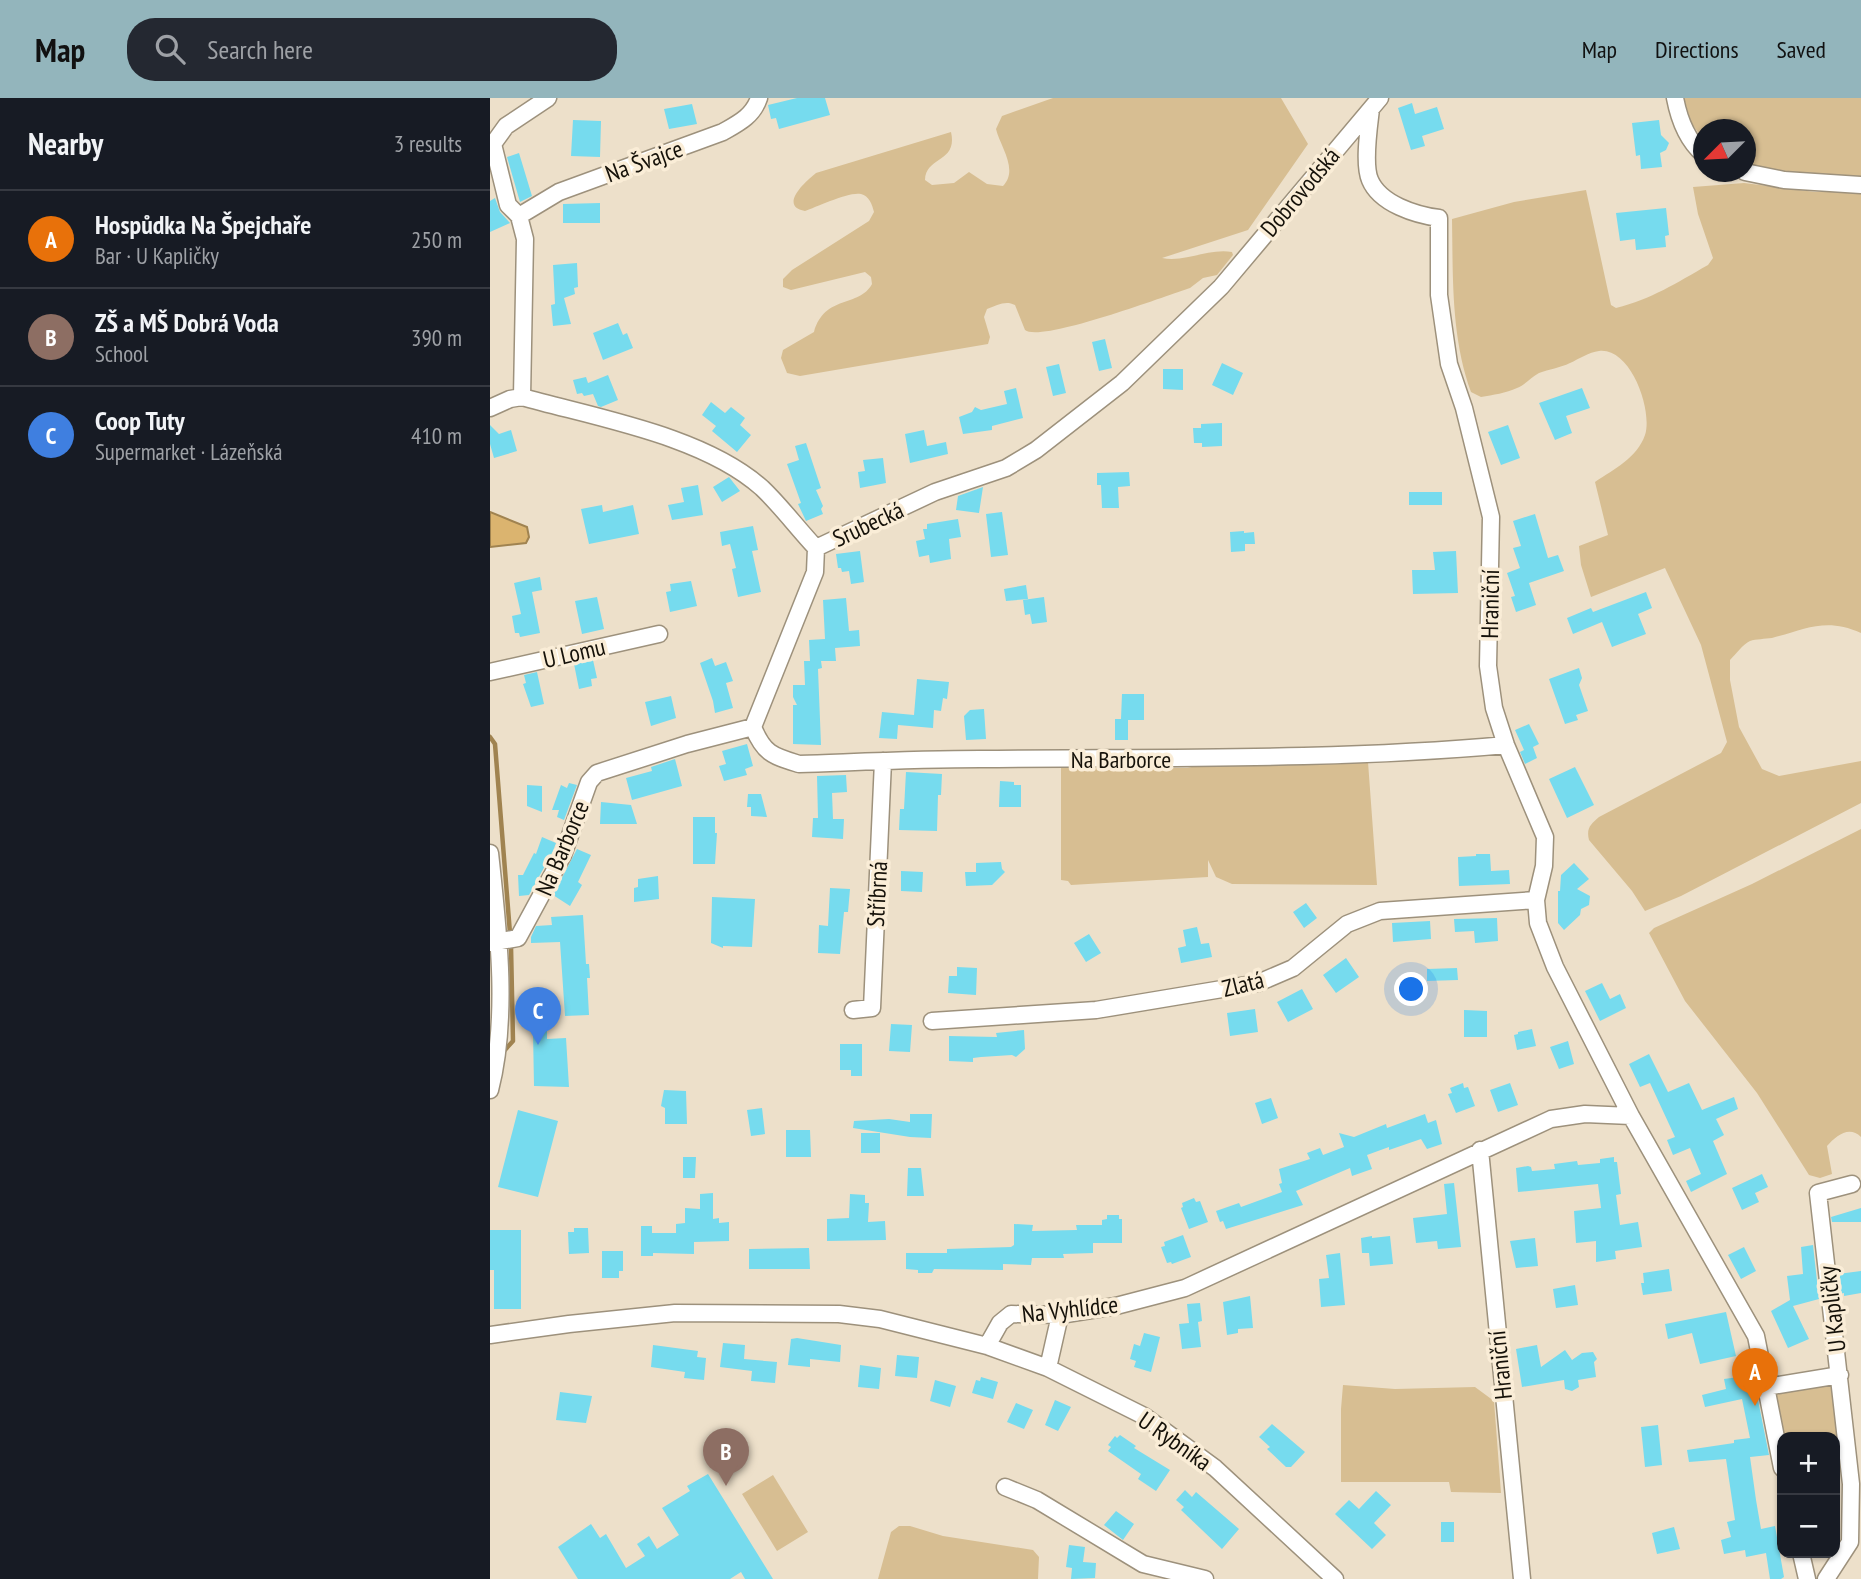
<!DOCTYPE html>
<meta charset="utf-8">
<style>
:root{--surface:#171b24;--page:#242831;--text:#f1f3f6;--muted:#9ea1a6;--line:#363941;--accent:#93b5bc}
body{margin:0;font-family:"PT Sans Narrow",sans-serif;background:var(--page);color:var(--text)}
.controls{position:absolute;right:21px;bottom:21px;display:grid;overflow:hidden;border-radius:14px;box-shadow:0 2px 5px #0004}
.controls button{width:63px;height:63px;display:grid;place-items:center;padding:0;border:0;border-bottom:2px solid var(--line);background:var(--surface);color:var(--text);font:35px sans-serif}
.compass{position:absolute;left:1203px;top:21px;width:63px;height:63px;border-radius:50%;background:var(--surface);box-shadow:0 2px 5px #0004;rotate:246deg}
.you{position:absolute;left:922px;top:892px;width:24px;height:24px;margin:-18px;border:5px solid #fff;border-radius:50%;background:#1a73e8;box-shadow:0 0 0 10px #1a73e833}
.badge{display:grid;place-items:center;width:46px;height:46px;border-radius:50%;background:var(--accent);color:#fff;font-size:23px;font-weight:700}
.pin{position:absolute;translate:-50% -58px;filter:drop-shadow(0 2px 4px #0008)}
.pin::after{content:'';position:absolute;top:37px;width:24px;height:21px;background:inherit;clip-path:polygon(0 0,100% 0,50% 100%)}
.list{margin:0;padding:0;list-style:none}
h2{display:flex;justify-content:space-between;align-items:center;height:91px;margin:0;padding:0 28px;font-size:30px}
h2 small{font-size:23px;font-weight:400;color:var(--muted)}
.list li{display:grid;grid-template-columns:46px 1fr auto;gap:21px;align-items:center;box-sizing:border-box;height:98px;padding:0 28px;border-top:2px solid var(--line)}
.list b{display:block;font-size:26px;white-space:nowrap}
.list p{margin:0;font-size:23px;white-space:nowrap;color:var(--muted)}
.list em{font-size:23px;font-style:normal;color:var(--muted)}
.icon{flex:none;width:38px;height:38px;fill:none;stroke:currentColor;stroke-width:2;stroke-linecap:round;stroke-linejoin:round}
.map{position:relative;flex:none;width:1371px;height:1481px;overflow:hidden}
header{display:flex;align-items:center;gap:42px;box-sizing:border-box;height:98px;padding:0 35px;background:var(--accent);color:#111}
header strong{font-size:33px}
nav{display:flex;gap:38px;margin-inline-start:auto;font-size:24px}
.search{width:490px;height:63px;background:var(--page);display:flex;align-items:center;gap:18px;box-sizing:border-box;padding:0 24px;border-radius:28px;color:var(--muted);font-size:26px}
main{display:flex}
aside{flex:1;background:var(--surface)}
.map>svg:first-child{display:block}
.green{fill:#d7be92}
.water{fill:#dbb46f;stroke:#a08350;stroke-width:2}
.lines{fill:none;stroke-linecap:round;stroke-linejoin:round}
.stream{stroke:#a08350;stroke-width:4.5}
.building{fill:#76dbee}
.minor-casing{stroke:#9d917c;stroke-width:19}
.minor{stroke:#fff;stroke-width:16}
.labels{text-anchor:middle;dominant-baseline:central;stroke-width:7;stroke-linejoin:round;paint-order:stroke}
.street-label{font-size:24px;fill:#151109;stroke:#faedd7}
</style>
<header>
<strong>Map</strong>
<div class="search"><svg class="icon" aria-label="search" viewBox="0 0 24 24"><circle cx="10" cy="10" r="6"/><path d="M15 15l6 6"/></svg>Search here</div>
<nav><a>Map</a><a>Directions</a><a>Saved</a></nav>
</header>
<main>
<aside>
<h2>Nearby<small>3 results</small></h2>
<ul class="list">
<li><span class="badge" style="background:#e8710a">A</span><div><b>Hospůdka Na Špejchaře</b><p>Bar · U Kapličky</p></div><em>250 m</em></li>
<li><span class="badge" style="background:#8d6e63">B</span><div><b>ZŠ a MŠ Dobrá Voda</b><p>School</p></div><em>390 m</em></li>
<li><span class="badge" style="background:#3f7fe0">C</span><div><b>Coop Tuty</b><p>Supermarket · Lázeňská</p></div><em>410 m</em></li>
</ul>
</aside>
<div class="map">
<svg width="1371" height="1481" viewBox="0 0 1371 1481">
<rect width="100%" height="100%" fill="#ede0ca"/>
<path class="green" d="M563 0H791L818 46 758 132 672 160C694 165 718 150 742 154L743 157 727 177 713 180 700 190C675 198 551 245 535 232L525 207C516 202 507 207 497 211L494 219 500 239 498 246 310 278 297 275 291 260 293 252 324 234C335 196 369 210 382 186L381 179 375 174 301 192 293 189V181L302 172 379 123 384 114C382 106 379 98 371 96 360 93 326 109 315 113 288 108 316 83 326 75L461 34C468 65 436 58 435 82L442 87 464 85 479 74 497 86 513 88C529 72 510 48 506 31L512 18Z
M1194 0H1371V81L1327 80 1256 68 1255 32H1213V41L1201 25Z
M1254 85 1325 94H1371V535C1336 519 1316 531 1282 540 1275 541 1266 541 1260 543 1253 546 1246 556 1240 562V582L1249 629 1272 671 1289 678 1371 663V705L1191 798 1155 813 1142 793 1099 742C1096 730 1101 726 1109 719L1231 655 1237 644 1211 547 1175 470 1101 499 1091 467 1089 448 1118 437 1105 384C1124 371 1147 360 1155 337 1163 313 1141 249 1109 253 1099 254 1089 261 1080 265 1070 270 1059 271 1049 275 1041 279 1035 287 1027 290 1016 295 1003 297 991 299L981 294C961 239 963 179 962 121L1024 104 1096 92 1121 207 1126 210C1162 201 1186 185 1218 167L1223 160 1208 116 1203 89Z
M878 664 887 787 742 786 726 779 718 762V779L581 787 578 783 571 782V670H697L716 666Z
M1371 731V1039C1359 1027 1346 1038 1337 1048L1342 1076 1330 1080 1319 1077 1267 995 1195 903 1159 835 1164 830 1262 786Z
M853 1287 905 1291 985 1289 1004 1303 1011 1395 961 1394 959 1384H851V1311Z
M1342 1287 1351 1372 1345 1376V1339H1294L1285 1296Z
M283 1377 318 1434 287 1453 252 1396Z
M409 1428H420L453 1438 543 1452 549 1459 548 1481H388L401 1434Z"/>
<path class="water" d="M0 414 37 429 39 439 36 445 0 449Z"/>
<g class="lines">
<path class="stream" d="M0 639 5 646 21 848 23 943 13 954"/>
</g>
<path class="building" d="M307 0H335L340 17 289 31 286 20 281 21 278 7Z
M922 5 925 16 947 9 954 31 932 38 935 48 921 52 908 10Z
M202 6 207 26 179 31 174 11Z
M83 22 111 23 110 59 81 58Z
M1169 22 1171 37 1179 45 1176 52 1170 55 1172 69 1151 71 1150 57 1146 58 1142 25Z
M29 55 42 98 30 104 17 59Z
M5 100 10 114 20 125 0 134V103Z
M110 105V125H73V106Z
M1176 110 1179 137 1175 138 1176 149 1146 152 1145 141 1130 143 1126 115Z
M87 165 88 189 84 190 85 196 74 200 81 226 63 228 61 207 65 206 63 167Z
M128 225 133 237 137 235 143 250 113 262 103 235Z
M615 241 622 270 609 273 602 244Z
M732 265 753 275 743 297 722 287Z
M569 266 576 295 563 298 556 269Z
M673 271H693V292L673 291Z
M118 277 128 302 111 309 108 308 103 296 94 298 92 295 87 296 83 282 96 279 98 285Z
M526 290 533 320 502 328V332L473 336 469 319 482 314 485 309 491 312 517 306 514 293Z
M1092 290 1100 310 1076 318 1082 335 1065 342 1049 305Z
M221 304 235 315 241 309 255 320 250 327 261 337 247 354 222 333 226 328 212 317Z
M732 325V348L712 349V345H704L703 330H711V326Z
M0 327 9 336 21 332 27 353 4 360 0 346Z
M1018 327 1030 360 1011 367 998 334Z
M434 332 437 348 456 344 458 356 420 365 415 336Z
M316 345 331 390 326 392 333 408 331 411 333 416 316 423 308 406 311 405 297 366 309 362 305 348Z
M393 360 396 385 370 390 368 374 375 373 373 362Z
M639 374 640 388 628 389 629 410H612L611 387H607V375Z
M239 379 250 393 232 404 223 389Z
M208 387 213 417 182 422 178 407 194 404 191 390Z
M493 389 489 415 466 412 468 398Z
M919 394H952V407H919Z
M112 407 113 414 143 407 149 436 99 446 91 411Z
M512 414 518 457 501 459 496 416Z
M1045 416 1058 460 1068 457 1074 473 1039 485 1046 507 1026 514 1021 499 1025 498 1017 475 1030 470 1023 450 1031 448 1023 423Z
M468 421 471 439 459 441 461 461 440 465 439 457 429 459 426 443 435 441 433 431H437V426Z
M263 428 268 452 262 453 271 494 248 499 242 471 246 470 240 446 232 448 230 434Z
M754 433V435L764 434 765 446H755V453L741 454 740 434Z
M370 453 374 484 361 486 359 473 352 474 351 470H348L346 456Z
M966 453 968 495 923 496 922 472H945L943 454Z
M50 479 52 492 42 494 50 535 30 539 29 535H25L22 518 31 516 24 485Z
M201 483 207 508 180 514 176 494 181 493 180 486Z
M536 487 538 501 516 503 514 491Z
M1156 494 1162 510 1148 516 1156 536 1122 549 1112 524 1083 536 1077 520 1101 510 1103 514Z
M107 499 114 531 92 536 85 503Z
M554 499 557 524 542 526 540 516 535 517 533 502Z
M356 500 359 533 369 532 370 548 345 550 346 563H331L332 570 328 571 331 647 303 646V607H307L303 599V587H315L314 563H320L319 542 335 541 333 502Z
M222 560 225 568 236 564 243 583 236 585 243 610 225 615 223 603 210 565Z
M103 562 107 580 101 581 102 588 89 591 84 566Z
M1089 570 1092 580 1089 587 1098 613 1086 617 1088 622 1075 626 1059 581Z
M47 574 54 606 41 609 33 586 36 585 34 577Z
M427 581 459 584 457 601 453 600 451 613 444 612 443 630 408 627 407 641 389 640 392 614 424 617Z
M632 596H654V622H638V642H625V621H631Z
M181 598 186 620 161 628 155 604Z
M494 611 496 641 476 642 474 618 480 612Z
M1039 626 1049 646 1043 649 1047 660 1035 666 1030 654 1034 652 1025 632Z
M257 646 263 668 255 671 257 677 234 683 229 668 236 666 232 653Z
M185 661 192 688 142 702 136 680 162 673 161 669Z
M1085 669 1104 707 1077 720 1059 681Z
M416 674 452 676 451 697H448L447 733 409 732 410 711H414Z
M356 677 357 694 342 695 343 721H354L353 741 322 739 323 720H328L327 678Z
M510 683 524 684V687H531V709H509Z
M79 685 87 687 74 722 67 719 69 712H62L71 687 77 690Z
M37 687 52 688V714L37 708Z
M258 696H271L277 719 261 718V709H257Z
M111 704 141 707 147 726H110Z
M203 719H225V735H227L225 766H203Z
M52 739 66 745 63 753 39 797 29 798 28 777H33L44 755 46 756Z
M87 751 101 757 88 784 92 787 80 808 63 797Z
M986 756H1000L1001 773 1019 772 1020 786 969 788 968 759 986 758Z
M511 764 512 771 515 774 502 787 476 788 475 774H486V765Z
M1084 765 1099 781 1087 791 1100 798 1099 807 1091 811 1090 817 1074 832 1068 825V793H1070L1071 777Z
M411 773 433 774 432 794 411 793Z
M168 778 169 801 144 804V790L148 789V781Z
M340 790 360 791 358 814H354L350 856 328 855 329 827 338 828Z
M222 799 265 801 262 849 233 848V850L221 845Z
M816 805 827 820 814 830 803 814Z
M93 817 96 866H99L100 880H97L99 917 75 918 70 844 41 845V839L46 828 62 827 61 819Z
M1007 820 1008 843 985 845 984 833 965 834 964 821Z
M940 823 941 841 903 844 902 825Z
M707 829 711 846 719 845 722 859 691 865 688 850 696 848 693 832Z
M599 836 611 855 596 864 584 845Z
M856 860 869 879 846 895 833 877Z
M467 869 487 870 486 897 458 895 459 878H467Z
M967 870 968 882 937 883V871Z
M1112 885 1120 901 1130 896 1136 910 1110 923 1095 893Z
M812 891 823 911 798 924 787 904Z
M765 911 768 934 740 938 737 915Z
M974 912 997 913V939H974Z
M401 926 422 927 420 954 399 953Z
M1042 931 1046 948 1027 952 1024 937 1028 936V934Z
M534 932 535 951 526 959 522 957 491 959 483 960V964L459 963V938L507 939 506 935Z
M57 933V941L76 940 79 989 44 988 43 934Z
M1078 943 1084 966 1069 971 1060 949Z
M350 946H372V978H361V972H350Z
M1159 956 1178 994 1199 985 1212 1012 1244 999 1248 1011 1226 1021 1234 1037 1223 1043 1237 1076 1201 1094 1196 1083 1211 1076 1200 1050 1183 1057 1177 1042 1185 1039 1160 985 1150 989 1139 966Z
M973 985 974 990 978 989 985 1008 966 1015 958 996 962 995 960 990Z
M1020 985 1028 1007 1008 1014 1000 992Z
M174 992 196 993 197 1026H175V1010L171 1008Z
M781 1000 788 1020 772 1026 765 1005Z
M272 1010 275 1036 261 1038 257 1012Z
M28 1012 68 1023 48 1099 8 1089Z
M420 1016H442L441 1040 420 1039 363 1030 364 1023 399 1021 420 1024Z
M935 1016 938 1025 946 1022 952 1046 937 1051 931 1041 899 1052V1049L877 1057 882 1071 862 1078 860 1070 806 1093 813 1107 736 1131 733 1123 730 1124 726 1113 749 1105 751 1109 792 1094 789 1086 792 1085 789 1071 820 1061 817 1055 830 1050 833 1057 854 1049 849 1035 864 1039 896 1026 897 1030Z
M296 1032H320L321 1059H296Z
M371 1035H390V1055H371Z
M193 1059H206L205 1080H193Z
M1124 1059V1064H1127L1131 1096 1126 1097 1130 1127 1148 1124 1152 1149 1125 1153 1126 1161 1106 1164V1143L1086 1145 1084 1113 1111 1110 1108 1086 1028 1094 1026 1070 1038 1068 1041 1069 1042 1073 1065 1071 1064 1066 1087 1063 1088 1067 1110 1065V1061Z
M418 1070H431L434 1098H417Z
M1272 1076 1278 1089 1265 1095 1269 1104 1252 1112 1242 1090Z
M964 1085 971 1149 948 1151 947 1143 926 1145 923 1120 957 1116 954 1086Z
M223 1095V1121L229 1120V1125L239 1124V1143L204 1144V1156L163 1155V1158H151V1128H162V1135H186V1126L195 1125V1110L210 1111V1096Z
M360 1096 375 1097V1105H379L378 1124 395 1123 396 1142 337 1143V1121L359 1120Z
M704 1100 706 1104 710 1103 718 1124 699 1131 691 1110 693 1109 692 1105Z
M1371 1110V1124H1342L1341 1119Z
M617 1117H629V1121H632V1145H603V1155L573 1156 574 1160H542L541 1167 513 1166V1172L444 1171 442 1175H428V1172L416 1171V1155H457V1151L521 1149 524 1147V1126L543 1127 542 1133 587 1132 586 1127H612V1122L617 1121Z
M84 1130H98L99 1155 79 1156 78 1134H84Z
M0 1132H31V1211H4V1172H0Z
M693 1137 701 1159 682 1166 681 1164 677 1165 671 1149 675 1148 674 1144Z
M882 1138V1140L900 1138 903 1166 880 1168 879 1155H872L871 1140Z
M1045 1140 1048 1168 1026 1170 1020 1143Z
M1323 1147 1329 1201 1303 1208 1319 1241 1298 1250 1281 1213 1300 1202 1297 1178 1313 1176 1311 1149Z
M1254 1149 1266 1173 1251 1181 1238 1157Z
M319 1150 320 1171H259V1151Z
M112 1153H133V1173H129V1180H112Z
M850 1155 855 1207 831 1209 829 1181 839 1180 836 1157Z
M1179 1171 1182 1193 1153 1197 1151 1185H1154L1153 1175Z
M1371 1173V1195L1354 1198V1195L1350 1196 1348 1176Z
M1085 1187 1088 1207 1066 1210 1063 1191Z
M760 1198 763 1230 748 1231V1235L737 1237 733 1204Z
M710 1205 712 1223 708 1224 711 1249 692 1251 689 1226 699 1225 697 1206Z
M1236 1214 1246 1258 1210 1266 1202 1235 1178 1241 1175 1226Z
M654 1235 670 1239 661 1274 644 1269 646 1263 640 1261 644 1246 650 1248Z
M307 1240 351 1247 350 1264 320 1261V1269L298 1267 301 1241Z
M233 1245 255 1247 254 1261 287 1264 285 1285 261 1283 262 1273 230 1269Z
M163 1247 208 1253 207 1259 216 1260 214 1282 194 1280 195 1274 161 1269Z
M1047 1247 1051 1269 1075 1252 1082 1262 1092 1255 1103 1254 1107 1261 1104 1264 1106 1279 1088 1282 1089 1289 1082 1293 1075 1291 1074 1282 1032 1289 1026 1251Z
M407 1257 429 1259 427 1280 405 1278Z
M370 1267 391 1270 389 1291 368 1289Z
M1263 1277 1279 1357 1260 1359 1266 1402 1271 1431 1285 1428 1294 1479 1291 1481H1280L1276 1455 1256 1459 1255 1452 1234 1456 1231 1442 1241 1439 1237 1424 1245 1422 1236 1361 1199 1364 1197 1352 1244 1345V1342L1260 1340 1252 1301 1215 1309 1212 1297 1236 1291 1234 1281Z
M491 1279 508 1284 503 1301 482 1295 486 1282 490 1283Z
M445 1282 466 1288 460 1309 440 1303Z
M70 1294 102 1298 96 1325 66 1322Z
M565 1302 581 1309 568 1333 555 1327Z
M526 1305 543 1312 534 1331 517 1324Z
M782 1326 815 1354 801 1369H796L777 1351 780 1349 769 1339Z
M1168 1327 1172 1367 1155 1369 1151 1329Z
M630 1337 646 1348 644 1350 680 1372 666 1393 648 1381 651 1376 618 1353 621 1349 618 1347 625 1338 627 1340Z
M218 1376 283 1481H255L251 1474 240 1481H88L68 1449 101 1426 110 1440 116 1436 136 1470 155 1458 147 1446 159 1438 167 1451 189 1437 172 1410 200 1393 197 1388Z
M695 1392 702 1399 706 1394 749 1431 732 1451 691 1412 694 1409 686 1402Z
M886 1393 901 1407 884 1425 896 1437 882 1451 845 1416 859 1402 869 1411Z
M626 1413 644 1426 633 1442 614 1427Z
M951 1424H964V1444H951Z
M1184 1429 1190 1451 1167 1456 1162 1435Z
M579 1447 595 1449 593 1464 606 1465 605 1480 581 1481 582 1470 576 1469Z"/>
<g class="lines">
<defs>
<path id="minor" d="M1185 0C1189 21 1197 42 1213 56
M881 11C879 28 873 66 880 82 890 106 926 117 949 120V197L959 266 974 310 1001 419 998 568 1004 610 1016 647 1055 739 1054 768 1046 802 1048 825 1065 869 1141 1018 1266 1238 1292 1370
M1255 74 1294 82 1371 87
M29 118 69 94 233 34C249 25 263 18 269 0
M32 299 35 141 29 118 18 107 3 46 16 28 58 0
M0 310 20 301 32 299C107 320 214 338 272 390 291 408 308 431 326 450
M326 450 325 474 263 629C274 656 283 658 309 666 369 664 429 661 490 661 665 659 841 663 1016 647
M326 450 445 394 516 370 546 352 632 285 731 189 890 0
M0 574 169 536
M0 755C8 829 19 919 0 992
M0 845 28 840 73 757 99 684 107 675 197 646 263 629
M363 912 382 910 393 663
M442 923 606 912 768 885 803 870 857 826 890 813 1046 802
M990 1052 1032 1481
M0 1237 79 1226 185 1215 349 1216 390 1221 497 1248 558 1270 654 1318 725 1370 845 1481
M497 1248 510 1225 521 1216 570 1217 626 1208 695 1190 1061 1021 1095 1016 1141 1018
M558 1270 570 1217
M1276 1289 1350 1277
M515 1389 547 1402 653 1466 715 1481
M1311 1455 1317 1481
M1336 1481 1360 1444 1361 1386 1328 1095 1362 1086"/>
</defs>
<use href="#minor" class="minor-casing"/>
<use href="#minor" class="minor"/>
</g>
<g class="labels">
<g class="street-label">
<text transform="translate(154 63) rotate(-20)">Na Švajce</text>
<text transform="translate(810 94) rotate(-50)">Dobrovodská</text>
<text transform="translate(378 426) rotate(-25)">Srubecká</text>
<text transform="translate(1000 506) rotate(-89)">Hraniční</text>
<text transform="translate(84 555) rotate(-13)">U Lomu</text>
<text x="631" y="661">Na Barborce</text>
<text transform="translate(72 750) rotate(-67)">Na Barborce</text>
<text transform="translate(387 796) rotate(-87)">Stříbrná</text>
<text transform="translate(753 886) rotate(-14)">Zlatá</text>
<text transform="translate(580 1211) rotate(-6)">Na Vyhlídce</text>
<text transform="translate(1342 1211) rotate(-97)">U Kapličky</text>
<text transform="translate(1010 1267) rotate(-96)">Hraniční</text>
<text transform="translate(685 1343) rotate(35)">U Rybníka</text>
</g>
</g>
</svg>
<div class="controls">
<button>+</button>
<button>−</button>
</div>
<svg class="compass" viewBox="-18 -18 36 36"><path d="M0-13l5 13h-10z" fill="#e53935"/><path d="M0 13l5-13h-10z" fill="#9ea1a6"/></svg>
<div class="you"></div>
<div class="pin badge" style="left:1265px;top:1308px;background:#e8710a">A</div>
<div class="pin badge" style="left:236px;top:1388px;background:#8d6e63">B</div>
<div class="pin badge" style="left:48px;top:947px;background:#3f7fe0">C</div>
</div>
</main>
